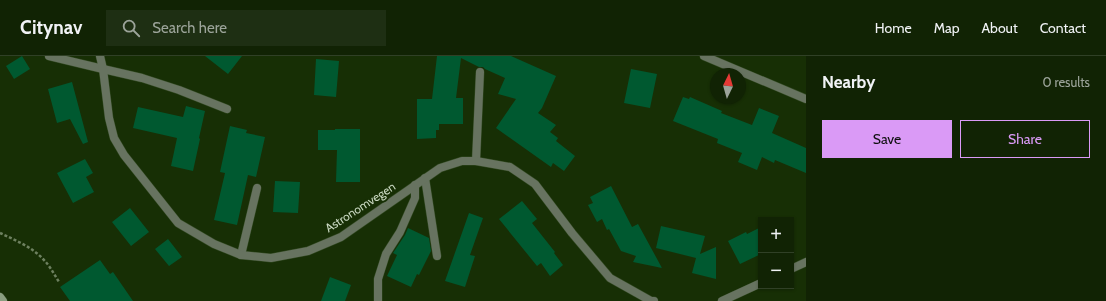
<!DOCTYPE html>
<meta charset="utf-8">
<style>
:root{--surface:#112304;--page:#1e2f13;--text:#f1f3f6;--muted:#9ca49a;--line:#304026;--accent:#da9af6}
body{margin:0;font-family:Cabin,sans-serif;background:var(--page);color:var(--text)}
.controls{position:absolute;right:12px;bottom:12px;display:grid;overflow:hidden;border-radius:0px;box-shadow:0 1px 3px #0004}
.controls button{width:36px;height:36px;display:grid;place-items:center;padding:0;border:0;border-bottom:1px solid var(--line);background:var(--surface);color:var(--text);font:20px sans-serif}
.compass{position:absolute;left:710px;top:12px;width:36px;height:36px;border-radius:50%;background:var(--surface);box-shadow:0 1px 3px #0004;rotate:5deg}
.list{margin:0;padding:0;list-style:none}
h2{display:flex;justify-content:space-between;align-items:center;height:52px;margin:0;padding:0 16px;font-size:17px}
h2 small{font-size:13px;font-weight:400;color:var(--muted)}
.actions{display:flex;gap:8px;padding:12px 16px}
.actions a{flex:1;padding:9px 0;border:1px solid var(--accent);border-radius:0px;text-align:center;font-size:14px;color:var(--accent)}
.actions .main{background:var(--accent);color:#111}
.icon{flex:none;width:22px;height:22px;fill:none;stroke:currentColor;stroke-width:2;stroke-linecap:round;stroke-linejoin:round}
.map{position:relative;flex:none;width:806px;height:245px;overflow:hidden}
header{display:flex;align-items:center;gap:24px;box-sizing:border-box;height:56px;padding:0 20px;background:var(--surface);border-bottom:1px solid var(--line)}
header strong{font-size:19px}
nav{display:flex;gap:22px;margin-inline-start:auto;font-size:14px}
.search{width:280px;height:36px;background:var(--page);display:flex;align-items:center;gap:10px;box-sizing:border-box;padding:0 14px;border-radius:0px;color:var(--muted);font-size:15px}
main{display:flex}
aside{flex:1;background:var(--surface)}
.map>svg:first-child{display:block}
.building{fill:#005930}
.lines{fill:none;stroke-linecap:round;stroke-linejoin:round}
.service-casing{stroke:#334a23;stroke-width:9}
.minor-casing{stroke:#334a23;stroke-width:9}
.tertiary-casing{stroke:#334a23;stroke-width:9}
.secondary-casing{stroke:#334a23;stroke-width:9}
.path{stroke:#6d805f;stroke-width:2.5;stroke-dasharray:3 2;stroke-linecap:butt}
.service{stroke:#677360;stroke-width:8}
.minor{stroke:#677360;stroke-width:8}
.tertiary{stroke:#677360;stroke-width:8}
.secondary{stroke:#8a9e80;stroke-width:8}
.labels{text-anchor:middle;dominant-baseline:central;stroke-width:4;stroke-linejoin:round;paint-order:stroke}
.street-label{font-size:12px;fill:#c9d8c1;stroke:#172f05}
</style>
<header>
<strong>Citynav</strong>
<div class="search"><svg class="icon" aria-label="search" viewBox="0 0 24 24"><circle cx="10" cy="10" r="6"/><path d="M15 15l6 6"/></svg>Search here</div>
<nav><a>Home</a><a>Map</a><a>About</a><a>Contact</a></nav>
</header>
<main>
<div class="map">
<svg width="806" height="245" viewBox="0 0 806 245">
<rect width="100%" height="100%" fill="#172f05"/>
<path class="building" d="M22 0 30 13 14 23 6 10Z
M205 0H242L228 18Z
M437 0H511L556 20 542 52 538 57 556 69 550 76 558 82 556 85 575 100 564 115 553 107 551 111 496 72 516 43 498 38 505 22 485 13 483 11H479L461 2 456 42H463V68H439V74H436V82L417 83V43H432Z
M316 3 339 5 336 41 314 39Z
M631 13 657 18 650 52 624 47Z
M72 26 88 86 83 88 70 63 57 67 48 33Z
M683 41 689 43 690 41 722 55 721 57 752 69 759 52 779 60 772 77 806 92V117L775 104 774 107 762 101 757 114 738 106 742 97 717 87 718 83 673 65Z
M186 50 205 55 199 82 200 83 193 115 171 110 177 82 133 72 138 51 183 61Z
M230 70 247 74 246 77 265 81 256 121 248 119 237 169 214 164 225 117 220 116Z
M335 73H360V126H336L337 94H318V74H335Z
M85 103 93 117 86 121 94 136 73 147 57 117Z
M275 125 300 126 298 157 273 156Z
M611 130 632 171 638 168 662 212 633 206 636 200 621 195 609 173 607 174 602 163 597 166 588 149 593 147 590 141Z
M522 145 537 163 532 167 555 196 554 197 563 209 550 220 541 207 537 210 499 163Z
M130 152 149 176 131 190 112 166Z
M469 157 483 162 470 199 475 200 465 231 445 225Z
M661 170 705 180 700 198 716 191V223L692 217 696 202 656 192Z
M761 171V198L740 208 728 185 746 176 747 178Z
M408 172 429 182 431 195 419 219 417 218 411 231 387 220 397 199 393 197 405 179Z
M168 183 182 201 169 210 155 193Z
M100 204 110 218 113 216 133 245H70L60 231Z
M330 221 351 229 345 245H321Z"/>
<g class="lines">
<defs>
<path id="service" d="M49 0 103 13 142 22 179 34 227 53
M476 105 480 16
M425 122 437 200
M241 199 257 132
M378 245V223L386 198 400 176 415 142V129"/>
<path id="minor" d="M100 0 103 13 109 62 114 82 124 99 178 167 214 188 241 199 271 202 308 195 341 181 440 112 462 105H476L510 111 535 128 572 177 610 222 651 245H654
M791 213 806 206
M722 245 761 227"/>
<path id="tertiary" d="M704 0 806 43"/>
<path id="secondary" d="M0 241 3 245"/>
</defs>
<use href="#service" class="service-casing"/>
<use href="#minor" class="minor-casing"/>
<use href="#tertiary" class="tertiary-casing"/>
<use href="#secondary" class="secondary-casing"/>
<path class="path" d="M0 177C15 184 32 191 43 203 50 210 54 218 59 226"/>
<use href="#service" class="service"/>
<use href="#minor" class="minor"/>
<use href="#tertiary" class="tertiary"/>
<use href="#secondary" class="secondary"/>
</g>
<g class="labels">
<g class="street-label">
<text transform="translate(360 151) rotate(-33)">Astronomvegen</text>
</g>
</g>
</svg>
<div class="controls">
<button>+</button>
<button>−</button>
</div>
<svg class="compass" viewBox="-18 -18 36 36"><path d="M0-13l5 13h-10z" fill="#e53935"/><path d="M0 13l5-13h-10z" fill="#9ca49a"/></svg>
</div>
<aside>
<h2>Nearby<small>0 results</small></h2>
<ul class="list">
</ul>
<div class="actions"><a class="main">Save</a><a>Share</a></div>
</aside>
</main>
